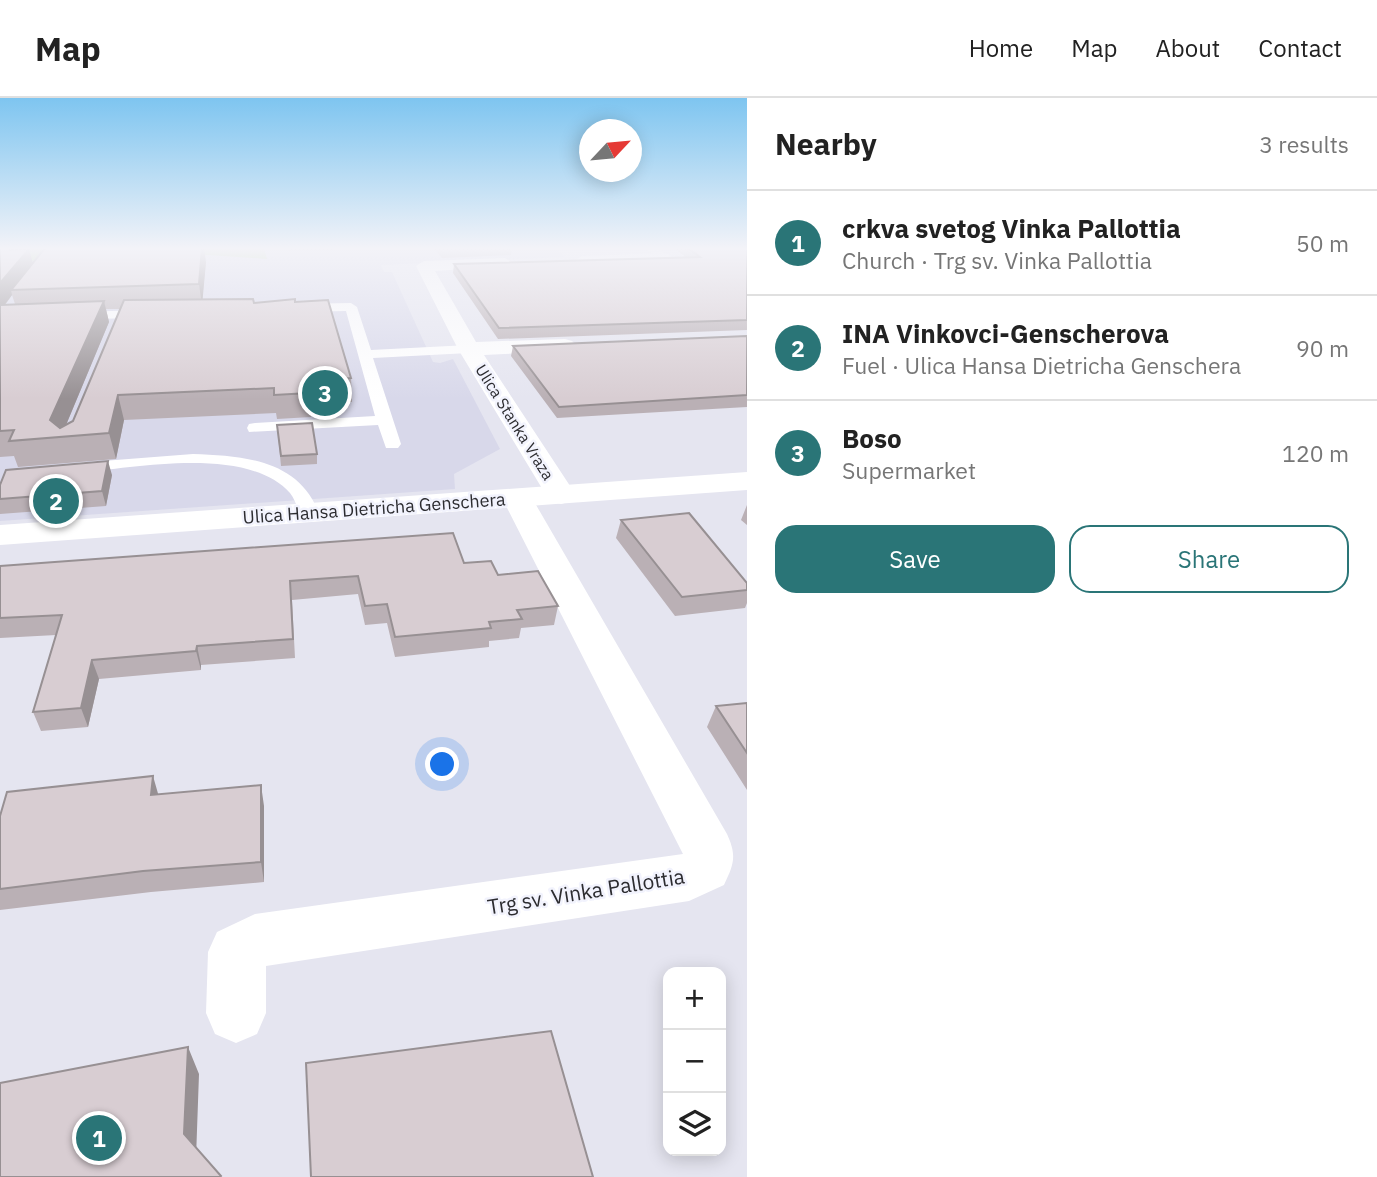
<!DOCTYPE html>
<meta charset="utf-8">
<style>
:root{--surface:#fff;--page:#f6f6f6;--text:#222;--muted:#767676;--line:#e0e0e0;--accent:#2a7577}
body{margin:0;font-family:"IBM Plex Sans",sans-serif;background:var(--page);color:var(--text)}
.controls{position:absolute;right:21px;bottom:21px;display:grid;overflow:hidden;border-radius:14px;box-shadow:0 4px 18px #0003}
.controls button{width:63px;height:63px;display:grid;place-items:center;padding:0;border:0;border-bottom:2px solid var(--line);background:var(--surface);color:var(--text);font:35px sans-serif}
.compass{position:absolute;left:579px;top:21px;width:63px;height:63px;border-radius:50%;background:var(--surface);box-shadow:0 4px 18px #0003;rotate:64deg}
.you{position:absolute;left:443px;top:667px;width:24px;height:24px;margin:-18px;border:5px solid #fff;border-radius:50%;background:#1a73e8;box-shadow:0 0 0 10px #1a73e833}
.badge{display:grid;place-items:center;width:46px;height:46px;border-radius:50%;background:var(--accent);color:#fff;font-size:23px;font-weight:700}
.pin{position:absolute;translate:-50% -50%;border:4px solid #fff;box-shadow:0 2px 7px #0006}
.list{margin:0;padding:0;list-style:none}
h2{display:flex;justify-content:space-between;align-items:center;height:91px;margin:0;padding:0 28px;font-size:30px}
h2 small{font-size:23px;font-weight:400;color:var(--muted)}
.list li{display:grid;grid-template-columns:46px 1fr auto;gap:21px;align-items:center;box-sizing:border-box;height:105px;padding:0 28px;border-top:2px solid var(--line)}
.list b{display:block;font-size:26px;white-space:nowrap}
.list p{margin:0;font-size:23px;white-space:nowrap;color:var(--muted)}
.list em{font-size:23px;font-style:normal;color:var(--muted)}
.actions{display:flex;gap:14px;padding:21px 28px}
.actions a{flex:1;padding:16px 0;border:2px solid var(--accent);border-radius:21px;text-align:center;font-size:24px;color:var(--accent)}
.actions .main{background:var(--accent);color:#fff}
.icon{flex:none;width:38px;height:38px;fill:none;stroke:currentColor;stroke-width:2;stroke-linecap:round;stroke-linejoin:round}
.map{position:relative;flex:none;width:747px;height:1079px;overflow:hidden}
header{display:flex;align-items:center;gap:42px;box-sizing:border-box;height:98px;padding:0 35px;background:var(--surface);border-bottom:2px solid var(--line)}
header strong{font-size:33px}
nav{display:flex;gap:38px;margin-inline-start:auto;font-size:24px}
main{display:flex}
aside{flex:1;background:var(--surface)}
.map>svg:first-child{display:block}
.built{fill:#d8d8ea}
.green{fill:#b5d194}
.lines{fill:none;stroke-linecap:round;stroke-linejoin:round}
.service{fill:#fff;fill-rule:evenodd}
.minor{fill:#fff;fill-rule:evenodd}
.secondary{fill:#fff;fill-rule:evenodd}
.wall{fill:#bab0b5;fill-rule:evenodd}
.shaded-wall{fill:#979093}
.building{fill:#d8cdd2;stroke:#979093;stroke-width:2}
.labels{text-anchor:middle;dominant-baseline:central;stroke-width:5;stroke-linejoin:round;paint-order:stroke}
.far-street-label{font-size:16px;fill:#2c2c30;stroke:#f2f3fd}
.street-label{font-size:18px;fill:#2c2c30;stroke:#f2f3fd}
.near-street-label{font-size:21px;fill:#2c2c30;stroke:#f2f3fd}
</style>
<header>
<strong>Map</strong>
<nav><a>Home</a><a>Map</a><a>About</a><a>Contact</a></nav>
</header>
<main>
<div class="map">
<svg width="747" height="1079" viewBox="0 0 747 1079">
<rect width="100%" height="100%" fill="#e5e5f0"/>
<path class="built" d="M0 150H555L565 159 381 167 384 174H392L433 264 440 265 453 261 500 351 454 376 455 391 0 423Z"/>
<path class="green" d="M0 150H264L267 161 208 157 0 164Z"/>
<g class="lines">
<path class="service" d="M646 150H657L673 163 664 165Z
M351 205 357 209 371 252 469 247 476 251 469 255 373 260 401 346 398 350H386L378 327 249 334 247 330 249 326 255 325 375 318 346 213 298 214 292 210 298 206Z
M149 212 153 213V219L74 222 68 218 74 214Z
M193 356C243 358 298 361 319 415L316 419H302C297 412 296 402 290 395 247 347 134 370 77 375L68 370 77 365Z"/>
<path class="minor" d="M664 155 670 157 672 160 670 163 582 168 574 163 582 158Z
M505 160 513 165 511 168 435 173 476 244 565 241 572 243 576 247 572 251 565 253 484 257 576 397 572 403 561 406 550 403 546 397 458 251 416 168 424 163Z
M517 391 528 394 532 400 727 736C737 758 734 766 724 787L689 803 266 868V915L257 936 236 945 215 936 206 915 208 854 217 834 255 816 683 756 502 400 506 394Z"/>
<path class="secondary" d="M747 374V392L0 447V427Z"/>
</g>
<path class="wall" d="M0 150 16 151 33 165 206 164 202 201 254 205 295 204 351 280 352 304 310 306 311 319 277 321 276 315 124 322 116 361 18 369 14 358 0 359ZM12 197 15 206 5 207ZM106 211H120L73 323 66 327 109 224Z
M289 150H335V152L289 153Z
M434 150H512L511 157 442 160Z
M674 150H747V232L498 241 453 175 454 166 687 160Z
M747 238V309L557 320 511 258 513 248Z
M277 327 317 356V366L281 368Z
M112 377 106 408 0 416V387Z
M747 407V427L741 422Z
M621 422 747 485V505L745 510 675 518 616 440Z
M464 465 498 477 558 508 554 527 521 530 519 540 489 543V549L395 559 387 525 365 527 358 496 292 502 295 560 201 567V572L99 581 88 629 41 633 33 614 56 537 0 540V468Z
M747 605V692L707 629 716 608Z
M158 696 264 708V784L151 794 0 812V718Z"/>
<path class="shaded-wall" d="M11 150H16L19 162 29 151 34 169 11 192 12 197 0 213V185Z
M202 150H204L206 164 202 208 199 186Z
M104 203 109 224 61 339 50 322Z
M118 297 124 322 116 361 109 335Z
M108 363 112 377 106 408 102 393Z
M197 548 201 567V572L196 553Z
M92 562 99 581 88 629 81 610Z
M153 678 159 699 151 697Z
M261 687 264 708V784L261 764Z
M188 949 199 976 196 1060 184 1036Z"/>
<path class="building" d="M0 150H11L10 152 29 151 0 185Z
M45 150H202L199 186 11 192Z
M688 150H747V222L499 230 454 166 700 159Z
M253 201 254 205 295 201V204L328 202 351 280 307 282 309 295 274 297V290L118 297 109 335 9 343 14 332 0 333V207L104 203 50 322 60 330 73 323 124 202Z
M747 238V297L559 309 513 248Z
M312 325 317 356 281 358 277 327Z
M108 363 102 393 0 401V387L6 372Z
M689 415 747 485V492L682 499 621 422Z
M453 435 464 465 491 463 498 477 538 473 558 508 517 512 522 521 489 524 491 530 395 539 387 506 365 508 358 478 290 483 293 541 197 548 196 553 92 562 81 610 33 614 62 517 0 520V468Z
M747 605V655L716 608Z
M153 678 151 697 261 687V764L143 773 0 791V718L7 694Z
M551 933 593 1079H311L306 965Z
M188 949 184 1036 221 1078 220 1079H0V985Z"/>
<linearGradient id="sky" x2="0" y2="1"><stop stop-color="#7ec5f0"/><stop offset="0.5" stop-color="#f3f3f8"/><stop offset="1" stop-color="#f3f3f8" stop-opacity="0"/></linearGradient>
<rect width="747" height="301" fill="url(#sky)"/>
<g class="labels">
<g class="far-street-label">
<text transform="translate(515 324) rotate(58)">Ulica Stanka Vraza</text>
</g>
<g class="street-label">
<text transform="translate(374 410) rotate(-4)">Ulica Hansa Dietricha Genschera</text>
</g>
<g class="near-street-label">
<text transform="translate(586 793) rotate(-9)">Trg sv. Vinka Pallottia</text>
</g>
</g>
</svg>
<div class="controls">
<button>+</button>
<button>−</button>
<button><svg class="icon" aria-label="layers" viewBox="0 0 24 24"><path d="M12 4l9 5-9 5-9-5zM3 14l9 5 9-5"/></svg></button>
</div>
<svg class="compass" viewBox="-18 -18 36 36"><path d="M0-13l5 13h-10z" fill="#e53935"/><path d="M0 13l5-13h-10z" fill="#767676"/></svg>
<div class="you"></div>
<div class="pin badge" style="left:99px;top:1040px">1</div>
<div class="pin badge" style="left:56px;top:403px">2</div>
<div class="pin badge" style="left:325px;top:295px">3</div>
</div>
<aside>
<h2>Nearby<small>3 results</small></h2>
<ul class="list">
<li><span class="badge">1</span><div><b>crkva svetog Vinka Pallottia</b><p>Church · Trg sv. Vinka Pallottia</p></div><em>50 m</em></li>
<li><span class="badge">2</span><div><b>INA Vinkovci-Genscherova</b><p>Fuel · Ulica Hansa Dietricha Genschera</p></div><em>90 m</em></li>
<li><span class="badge">3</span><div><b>Boso</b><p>Supermarket</p></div><em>120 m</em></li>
</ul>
<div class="actions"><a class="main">Save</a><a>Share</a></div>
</aside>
</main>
